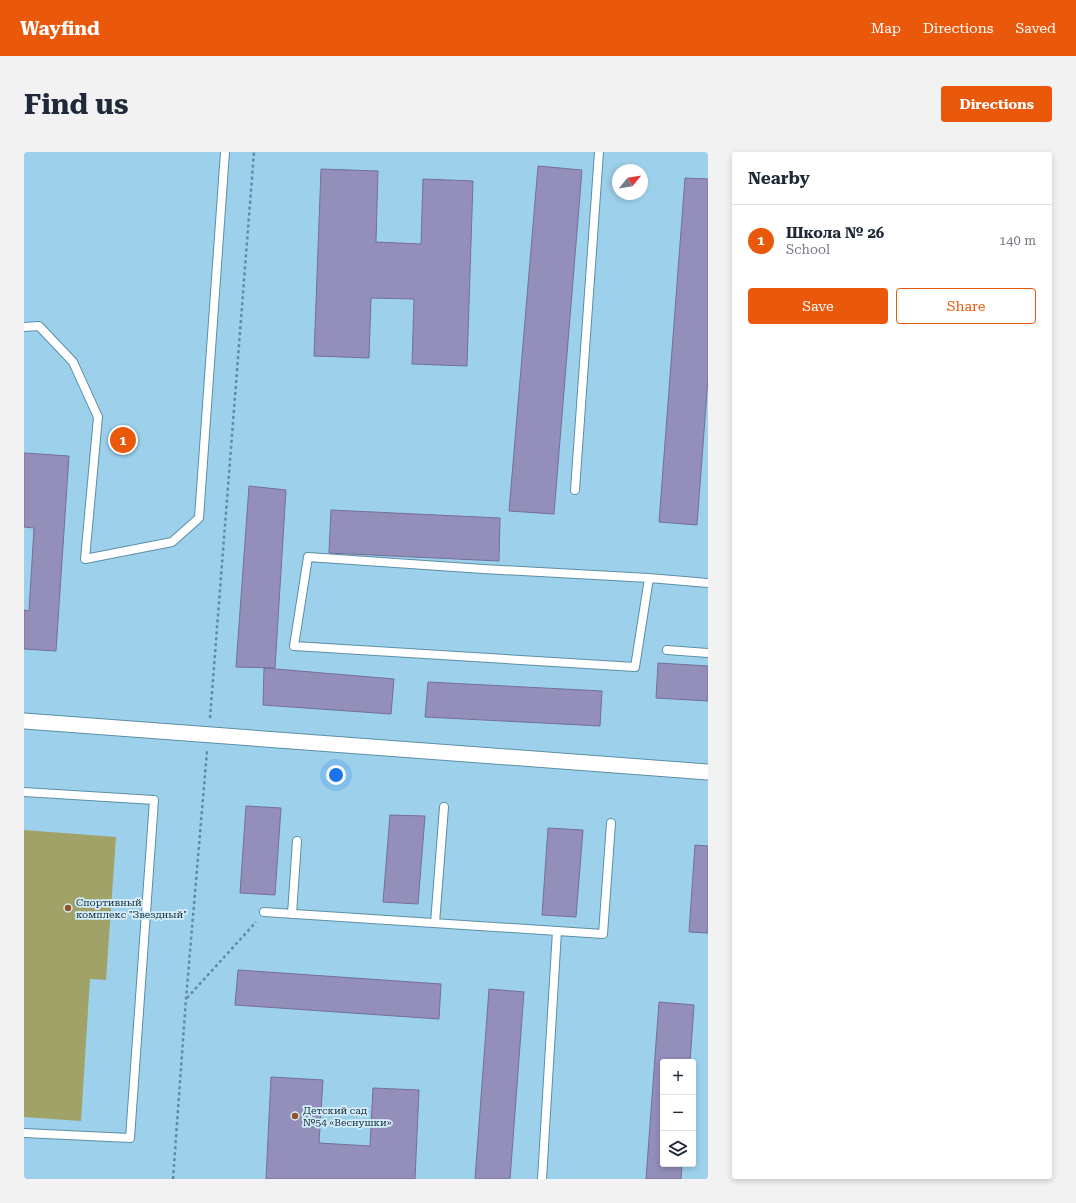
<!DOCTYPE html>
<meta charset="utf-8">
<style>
:root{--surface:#fff;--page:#f2f2f3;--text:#1f2937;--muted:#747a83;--line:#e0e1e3;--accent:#ea580c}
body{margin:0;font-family:"Roboto Serif",serif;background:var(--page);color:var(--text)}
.controls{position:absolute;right:12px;bottom:12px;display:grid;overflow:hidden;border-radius:4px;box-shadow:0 2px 6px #0003}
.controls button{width:36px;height:36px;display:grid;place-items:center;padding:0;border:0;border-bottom:1px solid var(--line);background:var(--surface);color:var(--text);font:20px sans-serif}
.compass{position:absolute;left:588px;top:12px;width:36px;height:36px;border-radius:50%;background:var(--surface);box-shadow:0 2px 6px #0003;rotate:60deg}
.you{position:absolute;left:312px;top:623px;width:14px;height:14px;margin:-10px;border:3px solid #fff;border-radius:50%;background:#1a73e8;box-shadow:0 0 0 6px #1a73e833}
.badge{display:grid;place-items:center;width:26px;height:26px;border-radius:50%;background:var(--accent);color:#fff;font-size:13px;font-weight:700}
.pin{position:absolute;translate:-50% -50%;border:2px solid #fff;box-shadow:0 1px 4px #0006}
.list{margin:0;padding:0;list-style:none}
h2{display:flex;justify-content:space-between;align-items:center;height:52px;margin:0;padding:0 16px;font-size:17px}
h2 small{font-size:13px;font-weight:400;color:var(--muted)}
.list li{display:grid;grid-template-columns:26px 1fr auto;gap:12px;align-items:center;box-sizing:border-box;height:72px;padding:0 16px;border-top:1px solid var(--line)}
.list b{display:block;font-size:15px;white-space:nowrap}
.list p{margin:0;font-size:13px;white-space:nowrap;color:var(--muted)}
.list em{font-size:13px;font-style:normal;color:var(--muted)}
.actions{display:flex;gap:8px;padding:12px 16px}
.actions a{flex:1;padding:9px 0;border:1px solid var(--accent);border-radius:4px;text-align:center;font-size:14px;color:var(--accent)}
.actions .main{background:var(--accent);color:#fff}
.icon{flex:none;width:22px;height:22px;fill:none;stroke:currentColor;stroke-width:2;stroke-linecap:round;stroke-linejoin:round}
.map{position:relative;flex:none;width:684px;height:1027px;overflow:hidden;border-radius:4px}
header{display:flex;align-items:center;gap:24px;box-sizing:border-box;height:56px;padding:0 20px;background:var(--accent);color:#fff}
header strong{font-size:19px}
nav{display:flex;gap:22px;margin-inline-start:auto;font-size:14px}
.intro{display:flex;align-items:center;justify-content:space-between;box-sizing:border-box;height:96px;padding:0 24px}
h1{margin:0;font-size:28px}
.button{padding:10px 18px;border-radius:4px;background:var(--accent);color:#fff;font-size:14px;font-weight:700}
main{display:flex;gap:24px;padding:0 24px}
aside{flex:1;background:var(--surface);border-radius:4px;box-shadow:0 2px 6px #0003}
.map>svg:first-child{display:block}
.green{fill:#a0a268}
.building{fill:#938eba;stroke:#736f99}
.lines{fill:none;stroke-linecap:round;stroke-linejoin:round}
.lane-casing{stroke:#5b8ea6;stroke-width:10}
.street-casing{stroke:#5b8ea6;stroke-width:17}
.path{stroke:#638a9d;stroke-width:2.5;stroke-dasharray:3 3;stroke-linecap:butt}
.lane{stroke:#fff;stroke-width:8}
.street{stroke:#fff;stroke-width:15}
.poi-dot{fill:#955026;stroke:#d4eefb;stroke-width:1.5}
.labels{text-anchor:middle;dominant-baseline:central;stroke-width:3.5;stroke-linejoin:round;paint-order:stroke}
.poi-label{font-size:10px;fill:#142933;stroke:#d4eefb;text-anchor:start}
</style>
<header>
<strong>Wayfind</strong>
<nav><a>Map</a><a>Directions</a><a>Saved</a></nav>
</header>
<div class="intro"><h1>Find us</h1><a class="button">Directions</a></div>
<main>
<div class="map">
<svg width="684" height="1027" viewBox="0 0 684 1027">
<rect width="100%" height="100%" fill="#9dd1eb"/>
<path class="green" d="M0 678 92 685 82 828 66 827 57 969 0 965Z"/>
<path class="building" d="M514 14 558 18 530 362 485 359Z
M297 17 354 19 352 90 397 92 399 27 449 29 443 214 388 212 390 147 347 146 345 206 290 204Z
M661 26 684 27V226L673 373 635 370Z
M0 301 45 304 32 499 0 497V458L5 459 10 376 0 375Z
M225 334 262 338 251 516 212 515Z
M307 358 476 366 475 409 305 401Z
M634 511 684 514V549L632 546Z
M240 516 370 527 367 562 239 553Z
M404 530 578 539 576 574 401 565Z
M222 654 257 656 251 743 216 741Z
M366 663 401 664 394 752 359 750Z
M524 676 559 678 552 765 518 763Z
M671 693 684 694V781L665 780Z
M214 818 417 832 415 867 211 853Z
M465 837 500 840 486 1027H451Z
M635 850 670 853 666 910H639V1012H658L657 1027H622Z
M247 925 299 928 295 991 346 994 349 936 395 938 391 1027H242Z"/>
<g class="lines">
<defs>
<path id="lane" d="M0 175 15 174 49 210 74 265 61 407 148 390 175 366 201 0
M551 338 575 0
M625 426 611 515 270 494 284 405 459 417 625 426 684 431
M643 498 684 501
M0 640 130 648 106 986 0 981
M240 760 579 782 587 671
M268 762 273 689
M411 771 420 655
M518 1027 533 779"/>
<path id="street" d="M0 569 684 620"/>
</defs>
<use href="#lane" class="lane-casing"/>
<use href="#street" class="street-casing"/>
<path class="path" d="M186 566 230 0
M163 846 232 770
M149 1027 162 847 183 599"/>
<use href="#lane" class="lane"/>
<use href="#street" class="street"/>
</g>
<g class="poi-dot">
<circle cx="44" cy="756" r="4"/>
<circle cx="271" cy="964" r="4"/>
</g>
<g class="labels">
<g class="poi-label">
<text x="52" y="750">Спортивный<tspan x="52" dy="12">комплекс "Звездный"</tspan></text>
<text x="279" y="958">Детский сад<tspan x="279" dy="12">№54 «Веснушки»</tspan></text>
</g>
</g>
</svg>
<div class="controls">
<button>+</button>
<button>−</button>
<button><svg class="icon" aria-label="layers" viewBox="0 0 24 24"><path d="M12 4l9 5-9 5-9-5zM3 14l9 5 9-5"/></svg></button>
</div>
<svg class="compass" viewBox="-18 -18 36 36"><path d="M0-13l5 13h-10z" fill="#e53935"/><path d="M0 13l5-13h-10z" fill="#747a83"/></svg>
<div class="you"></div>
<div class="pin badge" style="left:99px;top:288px">1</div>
</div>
<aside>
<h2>Nearby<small></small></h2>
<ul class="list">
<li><span class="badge">1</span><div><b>Школа № 26</b><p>School</p></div><em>140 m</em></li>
</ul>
<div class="actions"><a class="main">Save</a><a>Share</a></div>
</aside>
</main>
